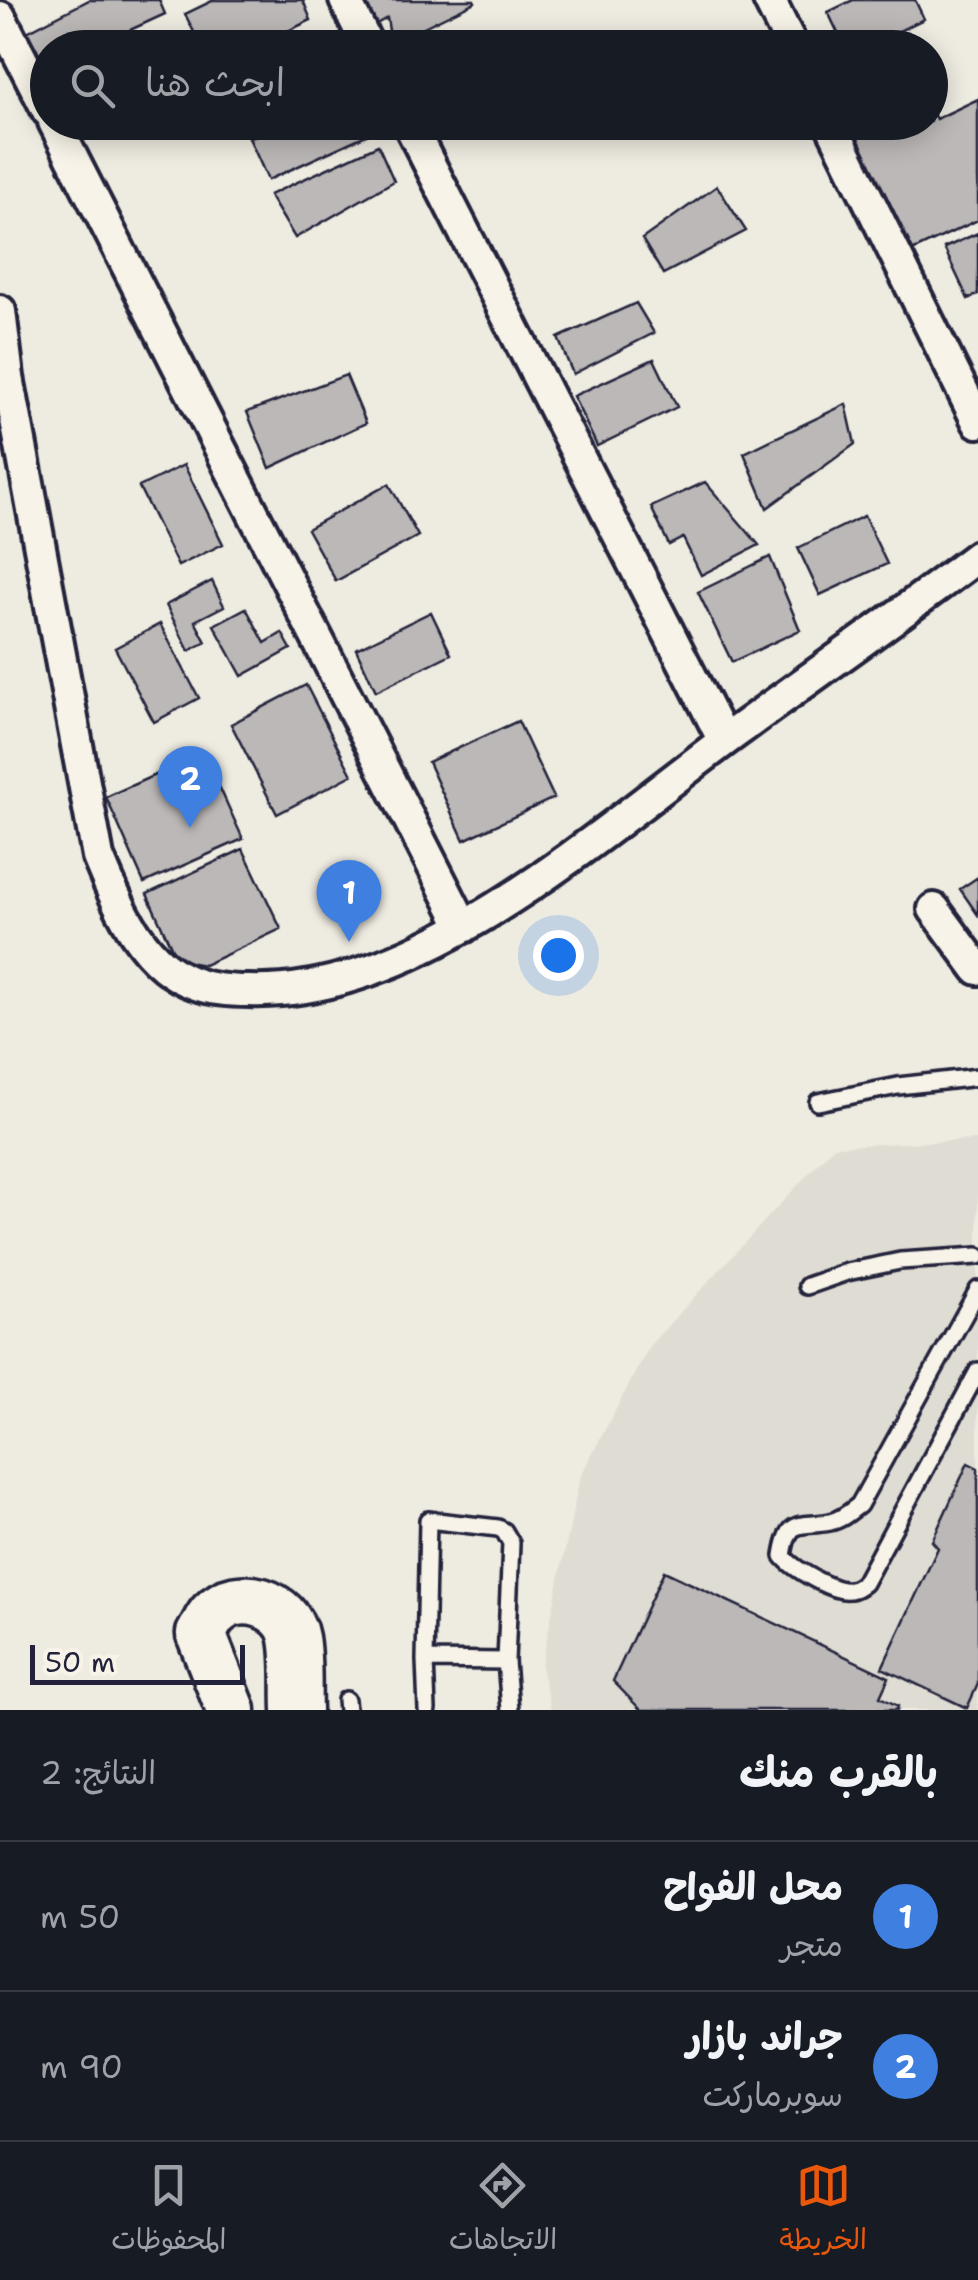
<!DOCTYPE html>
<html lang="ar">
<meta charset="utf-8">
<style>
:root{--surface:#171b24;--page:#242831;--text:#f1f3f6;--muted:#9ea1a6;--line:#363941;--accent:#ea580c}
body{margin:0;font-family:"Shantell Sans","Playpen Sans Arabic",sans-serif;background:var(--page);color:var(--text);direction:rtl}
.scale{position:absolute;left:30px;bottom:25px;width:215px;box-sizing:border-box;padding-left:10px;border:5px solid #22223b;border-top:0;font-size:28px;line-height:35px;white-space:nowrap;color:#22223b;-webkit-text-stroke:8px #f7f3e8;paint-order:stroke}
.you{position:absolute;left:558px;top:955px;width:35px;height:35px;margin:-25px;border:8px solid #fff;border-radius:50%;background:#1a73e8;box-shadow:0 0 0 15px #1a73e833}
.badge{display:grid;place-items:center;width:65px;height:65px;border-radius:50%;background:var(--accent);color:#fff;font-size:32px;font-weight:700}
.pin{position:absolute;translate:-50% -82px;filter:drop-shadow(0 2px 5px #0008)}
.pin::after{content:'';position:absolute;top:52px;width:35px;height:30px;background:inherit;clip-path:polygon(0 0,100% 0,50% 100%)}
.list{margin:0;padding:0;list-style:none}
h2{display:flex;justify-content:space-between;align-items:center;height:130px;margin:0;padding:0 40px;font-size:42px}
h2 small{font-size:32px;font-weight:400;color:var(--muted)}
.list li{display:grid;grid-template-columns:65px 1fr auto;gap:30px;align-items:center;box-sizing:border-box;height:150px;padding:0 40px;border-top:2px solid var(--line)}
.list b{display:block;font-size:38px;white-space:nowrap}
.list p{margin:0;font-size:32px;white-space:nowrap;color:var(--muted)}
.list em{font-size:32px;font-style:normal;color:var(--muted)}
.icon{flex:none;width:55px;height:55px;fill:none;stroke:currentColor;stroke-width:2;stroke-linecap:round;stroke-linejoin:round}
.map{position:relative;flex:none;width:978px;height:1710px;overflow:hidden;direction:ltr}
.search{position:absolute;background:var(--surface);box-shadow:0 5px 25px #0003;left:30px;right:30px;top:30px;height:110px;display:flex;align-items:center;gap:25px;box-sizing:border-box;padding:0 35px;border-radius:55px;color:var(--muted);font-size:38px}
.sheet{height:430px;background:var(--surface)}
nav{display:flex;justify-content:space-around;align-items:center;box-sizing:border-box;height:140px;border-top:2px solid var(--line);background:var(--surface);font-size:28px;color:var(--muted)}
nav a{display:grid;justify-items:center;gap:5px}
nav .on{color:var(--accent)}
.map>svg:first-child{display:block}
.built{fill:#dfdcd4}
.building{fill:#bbb8b7;stroke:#22223b;stroke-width:2.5}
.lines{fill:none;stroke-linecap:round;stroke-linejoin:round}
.lane-casing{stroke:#22223b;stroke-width:22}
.street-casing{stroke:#22223b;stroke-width:38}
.primary-casing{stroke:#22223b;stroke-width:55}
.lane{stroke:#f7f3e8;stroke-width:15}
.street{stroke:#f7f3e8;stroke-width:30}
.primary{stroke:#f7f3e8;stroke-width:48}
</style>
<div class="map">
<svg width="978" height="1710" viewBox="0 0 978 1710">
<rect width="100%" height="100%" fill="#eeebe1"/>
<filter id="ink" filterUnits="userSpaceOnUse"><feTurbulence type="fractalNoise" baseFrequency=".01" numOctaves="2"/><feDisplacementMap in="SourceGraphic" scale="20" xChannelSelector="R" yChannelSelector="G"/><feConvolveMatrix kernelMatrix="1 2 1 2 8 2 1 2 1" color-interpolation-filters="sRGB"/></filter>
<g filter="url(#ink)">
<path class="built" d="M978 1140V1710H551L541 1667 580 1477 650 1345 834 1146Z"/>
<path class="building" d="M89 0H159L165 14 91 48H48V71L27 32Z
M214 0H303L311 20 252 48H202L185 14Z
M359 0H474L475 2 391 43 387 18 373 26Z
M853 0H915L924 19 864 48H845L828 12Z
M978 99V220L910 252 848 122H930V108L936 119Z
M285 122H372L375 131 268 180 249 138Z
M378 145 394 181 295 238 269 195Z
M717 186 746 231 663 274 642 239Z
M978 233V294L968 299 944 248Z
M636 303 654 333 573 374 558 338Z
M654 359 677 407 597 446 573 396Z
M346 375 366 423 270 468 247 412Z
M846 404 855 444 767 508 744 453Z
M184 465 223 544 178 566 139 487Z
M705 482 759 545 701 575 683 538 669 545 651 507Z
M389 484 418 536 336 581 307 529Z
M864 516 887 564 820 595 798 548Z
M770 557 800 630 732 662 698 592Z
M212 581 224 606 195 621 206 642 189 651 166 605Z
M246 608 265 643 282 633 291 649 242 676 214 625Z
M431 612 451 654 376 691 356 649Z
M160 624 199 698 154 722 115 648Z
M306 685 352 775 277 814 231 724Z
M518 721 554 798 464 840 428 762Z
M204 753 243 839 144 883 106 797Z
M243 849 281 929 204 965 177 960 147 894Z
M978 877V915L960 889Z
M968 1463 978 1468V1684L967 1708 882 1668 938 1548 932 1541Z
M664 1571 889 1677 880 1697 898 1706 897 1710H641L613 1681Z"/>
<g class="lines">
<defs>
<path id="lane" d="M818 1102 898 1086 978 1077
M807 1286 847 1272 900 1261 978 1256
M978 1290 859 1505C850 1512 841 1520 830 1522 799 1528 789 1516 783 1556 792 1568 834 1593 850 1590 857 1589 858 1587 864 1583L978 1371
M425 1660 506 1661
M346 1700 347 1710
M427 1710 425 1660 428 1520 498 1528 504 1531 511 1543 506 1661 510 1710"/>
<path id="street" d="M345 0 369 48
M769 0 793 48
M0 17 48 111
M54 122 464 927
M408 122 724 741
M830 122 978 422
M0 311 8 377 98 857C118 905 142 966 196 984 213 990 231 991 249 991 419 997 597 835 728 738 811 677 896 618 978 556
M934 909 978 969"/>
<path id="primary" d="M231 1710 201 1634C205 1628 208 1619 213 1614 238 1587 288 1603 294 1638 298 1661 296 1687 297 1710"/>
</defs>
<use href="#lane" class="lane-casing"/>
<use href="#street" class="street-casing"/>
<use href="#primary" class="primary-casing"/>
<use href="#lane" class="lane"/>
<use href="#street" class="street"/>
<use href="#primary" class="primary"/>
</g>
</g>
</svg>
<div class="scale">50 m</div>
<div class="you"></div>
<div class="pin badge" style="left:349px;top:942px;background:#3f7fe0">1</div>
<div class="pin badge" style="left:190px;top:828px;background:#3f7fe0">2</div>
<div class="search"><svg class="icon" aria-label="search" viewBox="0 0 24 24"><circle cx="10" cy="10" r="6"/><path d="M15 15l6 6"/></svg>ابحث هنا</div>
</div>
<section class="sheet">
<h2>بالقرب منك<small>النتائج: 2</small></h2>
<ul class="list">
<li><span class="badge" style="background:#3f7fe0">1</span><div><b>محل الفواح</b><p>متجر</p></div><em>50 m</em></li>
<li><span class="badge" style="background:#3f7fe0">2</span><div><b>جراند بازار</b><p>سوبرماركت</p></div><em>90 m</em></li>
</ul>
</section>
<nav>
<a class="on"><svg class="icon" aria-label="map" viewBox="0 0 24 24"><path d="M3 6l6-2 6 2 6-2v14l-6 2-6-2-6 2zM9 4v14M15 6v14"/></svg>الخريطة</a>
<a><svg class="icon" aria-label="directions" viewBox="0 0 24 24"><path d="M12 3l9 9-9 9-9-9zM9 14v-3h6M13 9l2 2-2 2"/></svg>الاتجاهات</a>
<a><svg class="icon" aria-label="saved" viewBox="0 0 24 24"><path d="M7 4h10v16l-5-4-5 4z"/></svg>المحفوظات</a>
</nav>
